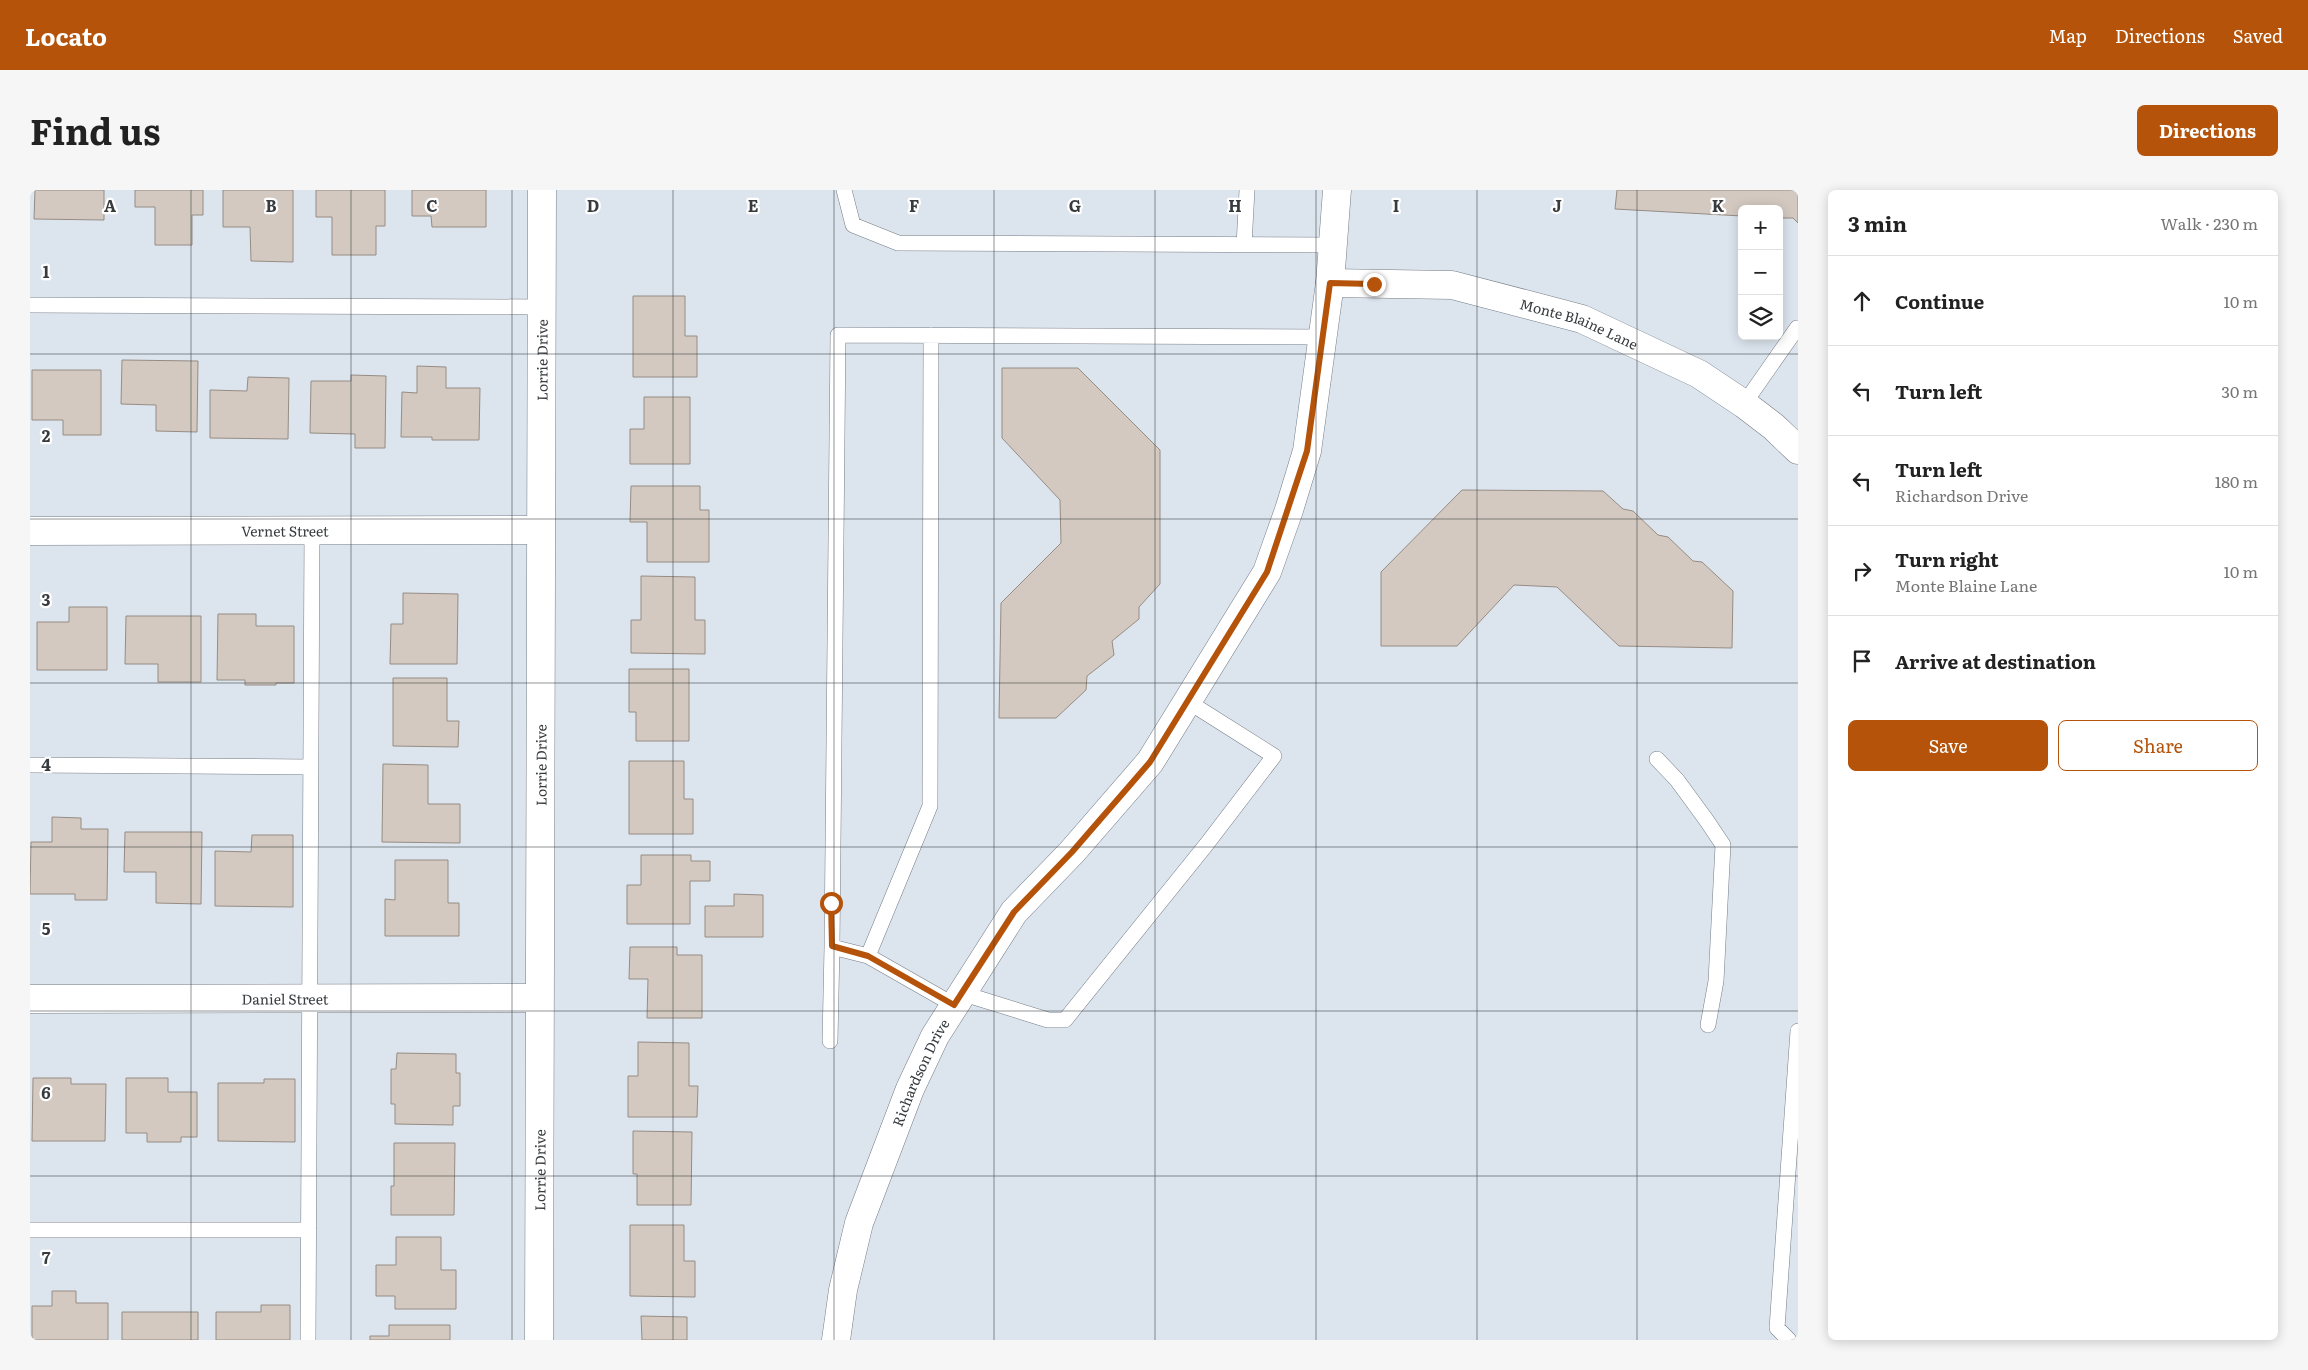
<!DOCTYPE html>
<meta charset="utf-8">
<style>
:root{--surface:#fff;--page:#f6f6f6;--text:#222;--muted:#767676;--line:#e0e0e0;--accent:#b45309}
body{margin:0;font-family:Literata,serif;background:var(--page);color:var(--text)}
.controls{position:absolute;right:15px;top:15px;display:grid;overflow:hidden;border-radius:8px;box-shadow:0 2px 12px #0003}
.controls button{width:45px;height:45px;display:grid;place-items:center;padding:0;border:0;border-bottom:1px solid var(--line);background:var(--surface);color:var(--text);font:25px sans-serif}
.stop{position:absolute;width:15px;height:15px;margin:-11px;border:4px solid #b45309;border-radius:50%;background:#fff}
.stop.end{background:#b45309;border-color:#fff;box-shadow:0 1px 5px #0008}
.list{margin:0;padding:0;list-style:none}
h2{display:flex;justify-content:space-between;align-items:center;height:65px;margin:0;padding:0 20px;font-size:21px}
h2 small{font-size:16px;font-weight:400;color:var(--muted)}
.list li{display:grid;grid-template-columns:32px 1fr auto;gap:15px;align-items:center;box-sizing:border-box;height:90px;padding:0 20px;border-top:1px solid var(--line)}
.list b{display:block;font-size:19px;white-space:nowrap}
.list p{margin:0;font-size:16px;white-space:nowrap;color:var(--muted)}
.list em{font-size:16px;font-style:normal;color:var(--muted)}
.actions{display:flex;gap:10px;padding:15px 20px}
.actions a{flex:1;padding:11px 0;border:1px solid var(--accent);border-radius:8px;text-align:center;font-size:18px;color:var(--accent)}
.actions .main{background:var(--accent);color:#fff}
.icon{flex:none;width:28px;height:28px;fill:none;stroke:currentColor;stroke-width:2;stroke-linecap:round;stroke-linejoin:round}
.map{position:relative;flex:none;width:1768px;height:1150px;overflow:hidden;border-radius:8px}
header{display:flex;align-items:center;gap:30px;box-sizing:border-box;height:70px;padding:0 25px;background:var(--accent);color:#fff}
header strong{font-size:24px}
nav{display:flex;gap:28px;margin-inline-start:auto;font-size:18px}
.intro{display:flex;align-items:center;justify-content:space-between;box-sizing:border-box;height:120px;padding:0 30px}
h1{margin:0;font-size:35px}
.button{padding:12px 22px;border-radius:8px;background:var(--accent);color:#fff;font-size:18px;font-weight:700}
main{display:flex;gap:30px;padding:0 30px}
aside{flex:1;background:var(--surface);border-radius:8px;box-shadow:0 2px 12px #0003}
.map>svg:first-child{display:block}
.building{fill:#d3c9c0;stroke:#968c84}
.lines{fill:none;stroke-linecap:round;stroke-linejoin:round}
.lane-casing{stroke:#757d86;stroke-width:16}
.street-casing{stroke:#757d86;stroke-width:29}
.secondary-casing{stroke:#757d86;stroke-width:29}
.lane{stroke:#fff;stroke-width:15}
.street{stroke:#fff;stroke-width:28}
.secondary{stroke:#fff;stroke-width:28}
.route{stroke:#b45309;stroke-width:6}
.grid{fill:none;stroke:#373b3e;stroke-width:1;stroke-opacity:0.55}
.labels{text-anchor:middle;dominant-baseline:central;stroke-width:4.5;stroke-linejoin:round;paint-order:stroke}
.street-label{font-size:14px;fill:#373b3e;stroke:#fff}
.grid-label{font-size:16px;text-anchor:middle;font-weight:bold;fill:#373b3e;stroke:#fff;stroke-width:4.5;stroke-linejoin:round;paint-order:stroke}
</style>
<header>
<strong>Locato</strong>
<nav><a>Map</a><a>Directions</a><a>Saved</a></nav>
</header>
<div class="intro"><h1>Find us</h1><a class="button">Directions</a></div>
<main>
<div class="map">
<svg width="1768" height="1150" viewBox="0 0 1768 1150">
<rect width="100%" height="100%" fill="#dce5ee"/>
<path class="building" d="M5 0H74V30L4 29Z
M105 0H173V25H162V55H125V17H105Z
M193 0H263V72L221 71 220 37H193Z
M286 0H355V36H346V65H302V27H286Z
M382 0H456V37H402L401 26H382Z
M1587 0H1768V33L1763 28H1749V19H1712V26L1585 19Z
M603 106H655V146H667V187H603Z
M92 170 168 171 167 242 126 241V215L91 214Z
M387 176 416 177V198H450L449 250H402V247H371L372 202 387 203Z
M972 178H1048L1130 260V394L1109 417V429L1082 451 1084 465 1057 486 1056 500 1026 528H969L971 413 1031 353 1030 310 972 248Z
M2 180H71V245H33V230H2Z
M321 185 356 186 355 258H325V244L280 243 281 191H321Z
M218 187 259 188 258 249 180 248V200L217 201Z
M614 207H660V274H600V239H614Z
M601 296H670V320H679V372H617V332H600Z
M1432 300 1573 301 1593 319 1603 321 1628 345 1638 347 1663 371 1672 372 1703 401 1702 458 1589 456 1527 397 1484 395 1427 456H1351V382Z
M611 386 665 387V430H675V464L601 463V430H611Z
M373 403 428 404 427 474H360L361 434H373Z
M39 417H77V480H7V432H39Z
M188 424H226V436H264V493H246V495H215V490H187Z
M96 426H171V492H128V474H95Z
M599 479H659V551H606V522H599Z
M363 488H417V531H429L428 557 363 556Z
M599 571H654V609H663V644H599Z
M353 574 398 575V614H430V653L352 652Z
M22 627 51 628V639H78L77 710H45V704H0L1 652H22Z
M95 642H172L171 714 126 713V682H94Z
M222 645H263V717L185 716V661L221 662Z
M611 665H661V671H680V691H660V734H597V695H611Z
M365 670H418V713H429V746H355V709L365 710Z
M704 704 733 705V747H675V716H704Z
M600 757H647V765H672V828H617L618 789H599Z
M608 852 659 853V896H668L667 927H598V886H608Z
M367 863 426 864V883H430V916H423V935L365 934V914H361V879H366Z
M3 888H41V894H76L75 951H2Z
M96 888H138V902H167V947H151V952H117V943H96Z
M234 889H265V952L188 951V893H234Z
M603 941 662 942 661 1015H607V984H603Z
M364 953H425L424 1025H361V996H364Z
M600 1035H654V1071H665V1107L600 1106Z
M366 1047H411V1080H426V1119H365V1106H346V1075H366Z
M22 1101H46V1113H78V1150H2V1116H22Z
M231 1115H260V1150H186V1122H231Z
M92 1122H168V1150H92Z
M611 1126 657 1127V1150H612Z
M359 1135H420V1150H340V1146H359Z"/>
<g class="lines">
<defs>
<path id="lane" d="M814 0 823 35 868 53 1303 55
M1214 55 1217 0
M0 115 511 117
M1714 214 1767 138
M1627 569 1647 590 1677 631 1693 655 1686 791 1678 835
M0 575 280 577
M838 766 900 616 901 145
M931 803 1018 830H1035L1176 655 1244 566 1157 511
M924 815 838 766 802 757 808 145 1293 147
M800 851 802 757
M0 1040H279
M278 1150 282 341
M1759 1150 1747 1138 1768 841"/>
<g id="street">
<path id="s1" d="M1300 93 1422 95 1552 129 1669 184 1714 214 1744 237 1768 260"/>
<path id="s2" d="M0 341 510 340"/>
<path id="s3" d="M0 809 509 808"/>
<path id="s4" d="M509 1150 512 0"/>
</g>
<g id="secondary">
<path id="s5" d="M806 1150 813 1100 829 1033 880 899 905 846 984 722 1042 662 1120 572 1237 382 1259 320 1277 261 1300 93 1307 0"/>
</g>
</defs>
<use href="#lane" class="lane-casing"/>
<use href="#street" class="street-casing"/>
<use href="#secondary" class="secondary-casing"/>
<use href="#lane" class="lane"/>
<use href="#street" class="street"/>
<use href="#secondary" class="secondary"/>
</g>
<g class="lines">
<path class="route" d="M801 713 802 756 838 766 924 815 984 722 1042 662 1120 572 1237 382 1277 261 1300 93 1344 94"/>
</g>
<path class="grid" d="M161 0V1150M321 0V1150M482 0V1150M643 0V1150M804 0V1150M964 0V1150M1125 0V1150M1286 0V1150M1447 0V1150M1607 0V1150M0 164H1768M0 329H1768M0 493H1768M0 657H1768M0 821H1768M0 986H1768"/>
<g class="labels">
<g class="street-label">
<text stroke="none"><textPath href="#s1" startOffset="255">Monte Blaine Lane</textPath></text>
<text stroke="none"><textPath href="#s4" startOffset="980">Lorrie Drive</textPath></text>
<text stroke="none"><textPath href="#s2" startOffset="255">Vernet Street</textPath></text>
<text stroke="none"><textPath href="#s4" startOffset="575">Lorrie Drive</textPath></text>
<text stroke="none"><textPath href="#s3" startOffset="255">Daniel Street</textPath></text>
<text stroke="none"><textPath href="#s5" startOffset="282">Richardson Drive</textPath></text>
<text stroke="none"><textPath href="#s4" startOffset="170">Lorrie Drive</textPath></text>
</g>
</g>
<g class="grid-label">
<text x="80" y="22">A</text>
<text x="241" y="22">B</text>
<text x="402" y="22">C</text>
<text x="563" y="22">D</text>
<text x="723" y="22">E</text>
<text x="884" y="22">F</text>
<text x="1045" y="22">G</text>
<text x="1205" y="22">H</text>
<text x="1366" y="22">I</text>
<text x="1527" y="22">J</text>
<text x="1688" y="22">K</text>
<text x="16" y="88">1</text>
<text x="16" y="252">2</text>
<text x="16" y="416">3</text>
<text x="16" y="581">4</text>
<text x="16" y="745">5</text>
<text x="16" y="909">6</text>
<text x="16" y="1074">7</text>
</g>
</svg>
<div class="controls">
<button>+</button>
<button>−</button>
<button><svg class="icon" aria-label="layers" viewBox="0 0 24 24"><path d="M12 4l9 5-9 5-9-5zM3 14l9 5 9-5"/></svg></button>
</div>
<div class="stop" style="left:801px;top:713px"></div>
<div class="stop end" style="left:1344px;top:94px"></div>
</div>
<aside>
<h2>3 min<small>Walk · 230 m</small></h2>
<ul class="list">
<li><svg class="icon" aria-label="ahead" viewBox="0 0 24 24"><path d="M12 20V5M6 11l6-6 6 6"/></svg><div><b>Continue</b></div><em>10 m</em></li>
<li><svg class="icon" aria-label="left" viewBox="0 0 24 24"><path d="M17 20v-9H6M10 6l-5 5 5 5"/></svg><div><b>Turn left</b></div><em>30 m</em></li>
<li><svg class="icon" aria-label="left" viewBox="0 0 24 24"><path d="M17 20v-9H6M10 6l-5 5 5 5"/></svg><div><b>Turn left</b><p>Richardson Drive</p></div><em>180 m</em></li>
<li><svg class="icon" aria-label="right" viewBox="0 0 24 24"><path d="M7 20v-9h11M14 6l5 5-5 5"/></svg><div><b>Turn right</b><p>Monte Blaine Lane</p></div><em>10 m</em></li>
<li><svg class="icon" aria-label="arrive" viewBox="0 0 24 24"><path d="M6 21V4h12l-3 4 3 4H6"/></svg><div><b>Arrive at destination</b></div></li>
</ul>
<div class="actions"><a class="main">Save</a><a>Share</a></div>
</aside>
</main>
